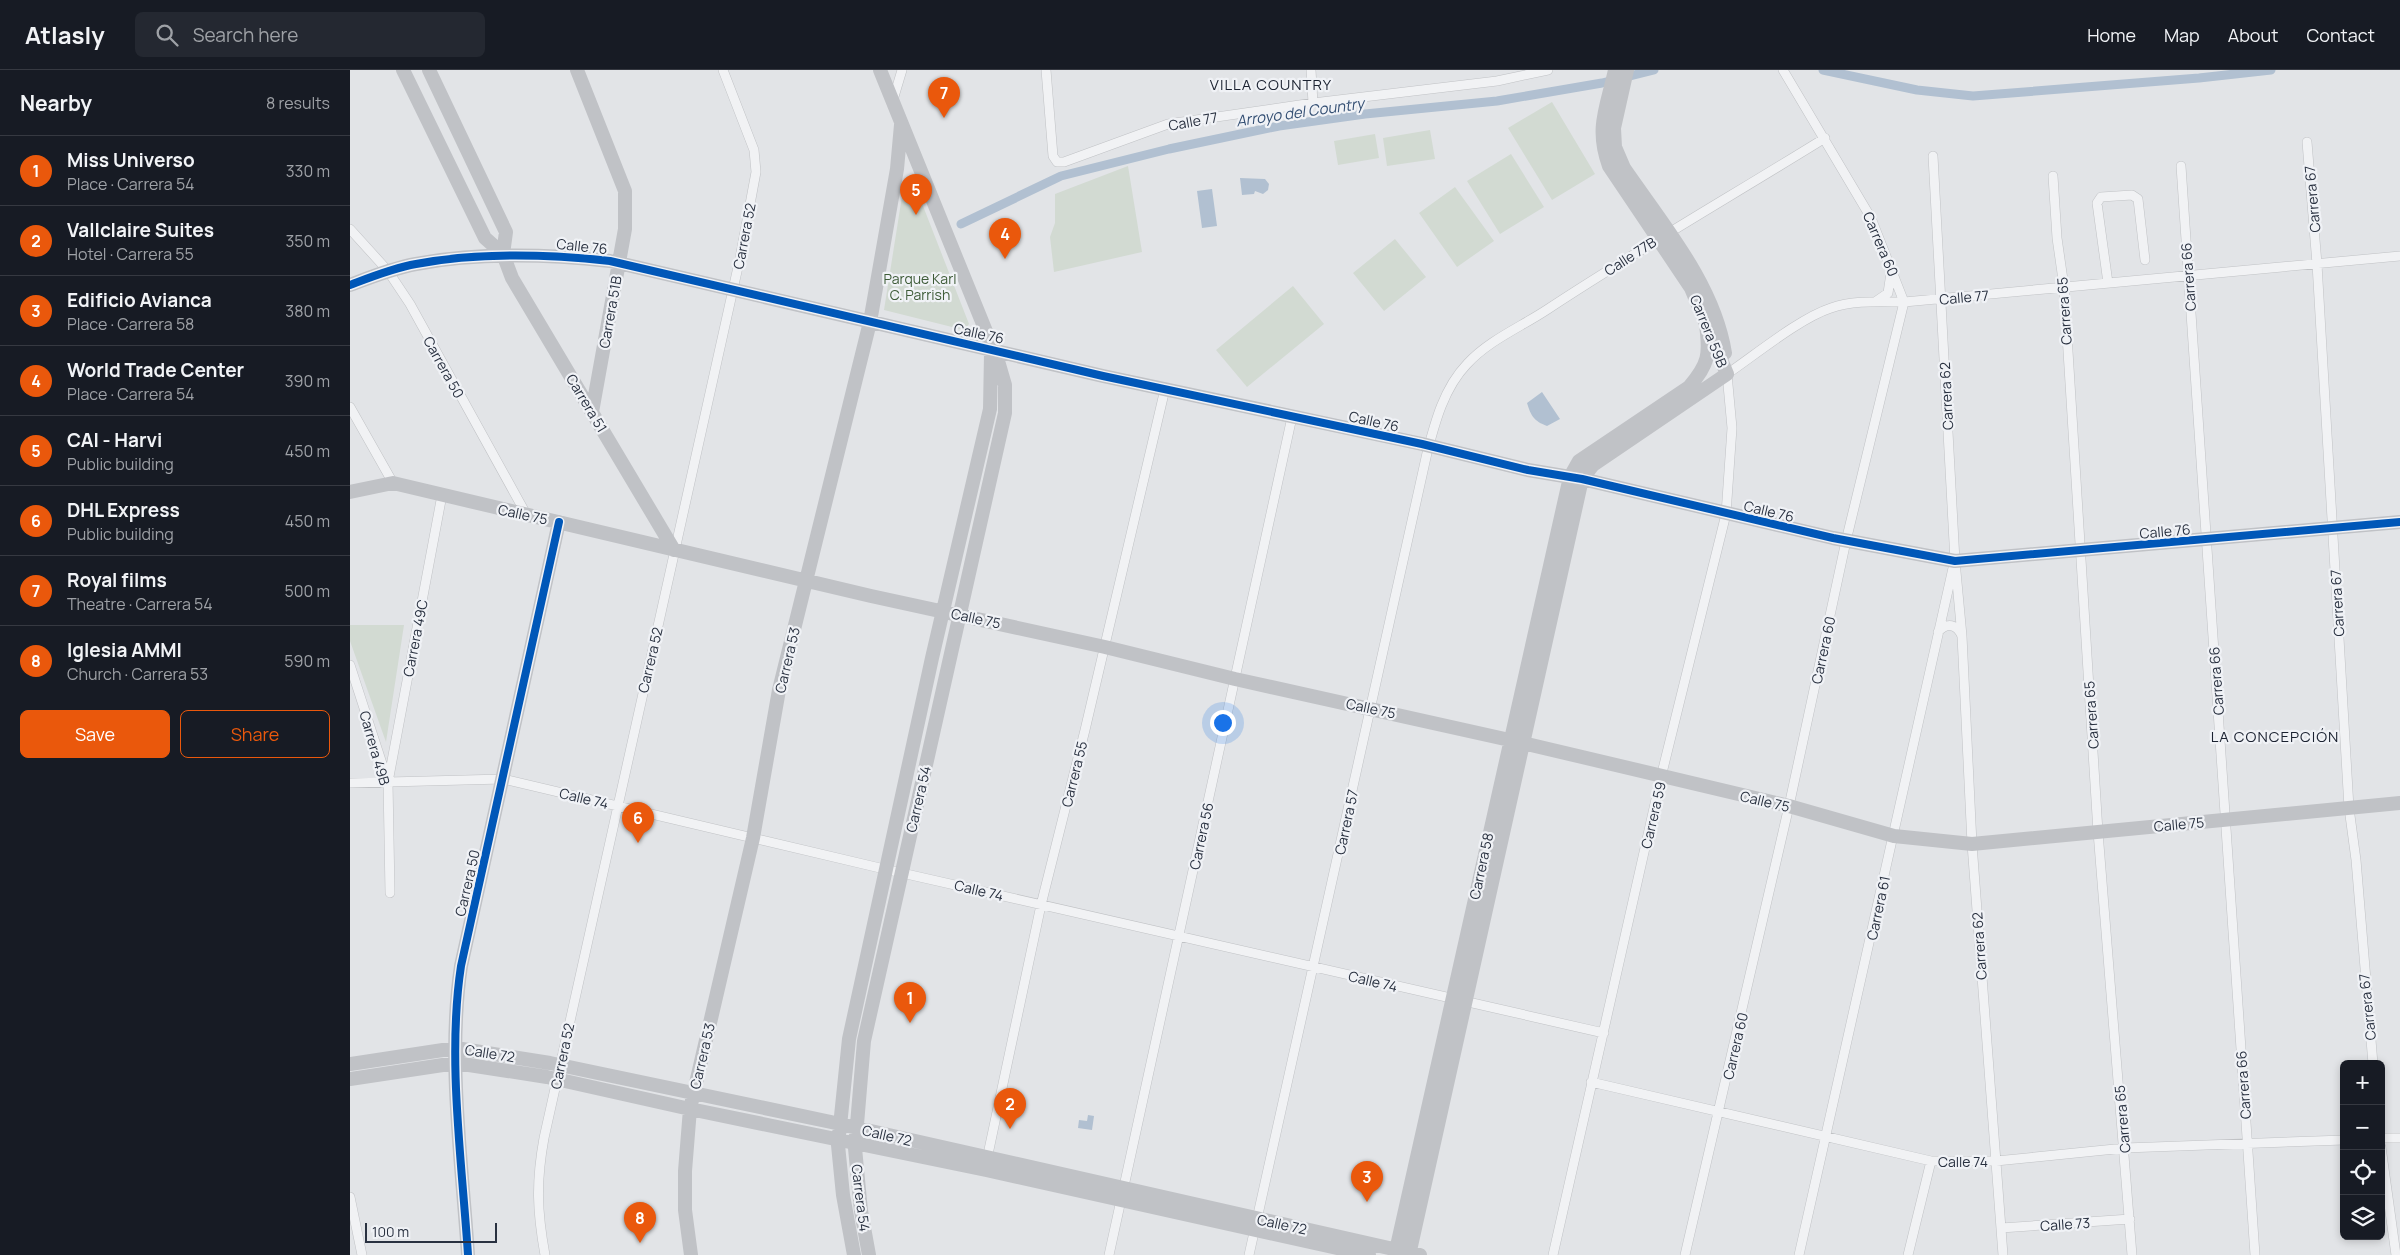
<!DOCTYPE html>
<meta charset="utf-8">
<style>
:root{--surface:#171b24;--page:#242831;--text:#f1f3f6;--muted:#9ea1a6;--line:#363941;--accent:#ea580c}
body{margin:0;font-family:Manrope,sans-serif;background:var(--page);color:var(--text)}
.controls{position:absolute;right:15px;bottom:15px;display:grid;overflow:hidden;border-radius:8px;box-shadow:0 2px 8px #0003}
.controls button{width:45px;height:45px;display:grid;place-items:center;padding:0;border:0;border-bottom:1px solid var(--line);background:var(--surface);color:var(--text);font:25px sans-serif}
.scale{position:absolute;left:15px;bottom:12px;width:132px;box-sizing:border-box;padding-left:5px;border:2px solid #293140;border-top:0;font-size:14px;line-height:18px;white-space:nowrap;color:#293140;-webkit-text-stroke:4px #f0f2f6;paint-order:stroke}
.you{position:absolute;left:872px;top:652px;width:18px;height:18px;margin:-12px;border:4px solid #fff;border-radius:50%;background:#1a73e8;box-shadow:0 0 0 8px #1a73e833}
.badge{display:grid;place-items:center;width:32px;height:32px;border-radius:50%;background:var(--accent);color:#fff;font-size:16px;font-weight:700}
.pin{position:absolute;translate:-50% -41px;filter:drop-shadow(0 1px 2px #0008)}
.pin::after{content:'';position:absolute;top:26px;width:18px;height:15px;background:inherit;clip-path:polygon(0 0,100% 0,50% 100%)}
.list{margin:0;padding:0;list-style:none}
h2{display:flex;justify-content:space-between;align-items:center;height:65px;margin:0;padding:0 20px;font-size:21px}
h2 small{font-size:16px;font-weight:400;color:var(--muted)}
.list li{display:grid;grid-template-columns:32px 1fr auto;gap:15px;align-items:center;box-sizing:border-box;height:70px;padding:0 20px;border-top:1px solid var(--line)}
.list b{display:block;font-size:19px;white-space:nowrap}
.list p{margin:0;font-size:16px;white-space:nowrap;color:var(--muted)}
.list em{font-size:16px;font-style:normal;color:var(--muted)}
.actions{display:flex;gap:10px;padding:15px 20px}
.actions a{flex:1;padding:11px 0;border:1px solid var(--accent);border-radius:8px;text-align:center;font-size:18px;color:var(--accent)}
.actions .main{background:var(--accent);color:#fff}
.icon{flex:none;width:28px;height:28px;fill:none;stroke:currentColor;stroke-width:2;stroke-linecap:round;stroke-linejoin:round}
.map{position:relative;flex:none;width:2050px;height:1185px;overflow:hidden}
header{display:flex;align-items:center;gap:30px;box-sizing:border-box;height:70px;padding:0 25px;background:var(--surface);border-bottom:1px solid var(--line)}
header strong{font-size:24px}
nav{display:flex;gap:28px;margin-inline-start:auto;font-size:18px}
.search{width:350px;height:45px;background:var(--page);display:flex;align-items:center;gap:12px;box-sizing:border-box;padding:0 18px;border-radius:8px;color:var(--muted);font-size:19px}
main{display:flex}
aside{flex:1;background:var(--surface)}
.map>svg:first-child{display:block}
.green{fill:#d2dad2}
.water{fill:#b1c0d1}
.lines{fill:none;stroke-linecap:round;stroke-linejoin:round}
.canal{stroke:#b1c0d1;stroke-width:9}
.street-casing{stroke:#c0c2c5;stroke-width:10}
.street{stroke:#f1f2f4;stroke-width:9}
.secondary{stroke:#c0c2c6;stroke-width:14}
.cycleway-casing{stroke:#f0f2f6;stroke-width:11}
.cycleway{stroke:#0057b8;stroke-width:8}
.labels{text-anchor:middle;dominant-baseline:central;stroke-width:4.5;stroke-linejoin:round;paint-order:stroke}
.street-label{font-size:14px;fill:#293140;stroke:#f0f2f6}
.park-label{font-size:14px;fill:#3d5b37;stroke:#f0f2f6}
.neighbourhood-label{font-size:15px;letter-spacing:1px;fill:#1b2231;stroke:#f0f2f6}
.water-label{font-size:15px;font-style:italic;fill:#344f73;stroke:#f0f2f6}
</style>
<header>
<strong>Atlasly</strong>
<div class="search"><svg class="icon" aria-label="search" viewBox="0 0 24 24"><circle cx="10" cy="10" r="6"/><path d="M15 15l6 6"/></svg>Search here</div>
<nav><a>Home</a><a>Map</a><a>About</a><a>Contact</a></nav>
</header>
<main>
<aside>
<h2>Nearby<small>8 results</small></h2>
<ul class="list">
<li><span class="badge">1</span><div><b>Miss Universo</b><p>Place · Carrera 54</p></div><em>330 m</em></li>
<li><span class="badge">2</span><div><b>Vallclaire Suites</b><p>Hotel · Carrera 55</p></div><em>350 m</em></li>
<li><span class="badge">3</span><div><b>Edificio Avianca</b><p>Place · Carrera 58</p></div><em>380 m</em></li>
<li><span class="badge">4</span><div><b>World Trade Center</b><p>Place · Carrera 54</p></div><em>390 m</em></li>
<li><span class="badge">5</span><div><b>CAI - Harvi</b><p>Public building</p></div><em>450 m</em></li>
<li><span class="badge">6</span><div><b>DHL Express</b><p>Public building</p></div><em>450 m</em></li>
<li><span class="badge">7</span><div><b>Royal films</b><p>Theatre · Carrera 54</p></div><em>500 m</em></li>
<li><span class="badge">8</span><div><b>Iglesia AMMI</b><p>Church · Carrera 53</p></div><em>590 m</em></li>
</ul>
<div class="actions"><a class="main">Save</a><a>Share</a></div>
</aside>
<div class="map">
<svg width="2050" height="1185" viewBox="0 0 2050 1185">
<rect width="100%" height="100%" fill="#e2e4e7"/>
<path class="green" d="M1202 32 1245 104 1202 130 1158 58Z
M1080 60 1085 89 1037 96 1033 68Z
M1025 64 1029 88 988 95 984 71Z
M1161 84 1194 137 1150 164 1117 111Z
M778 96 792 182 704 202 700 167 705 153V124Z
M1105 117 1144 171 1107 197 1069 143Z
M566 118 619 254 614 260 534 240 553 120Z
M1045 169 1076 207 1034 241 1003 203Z
M943 216 974 254 897 317 866 280Z
M0 555H54L36 672 0 571Z"/>
<path class="water" d="M890 108 915 109 919 114 918 120 913 124 905 121 904 124 892 125Z
M862 119 867 156 852 158 847 121Z
M1192 322 1210 349 1197 356C1184 351 1181 346 1177 333Z
M738 1045 744 1046 742 1060 728 1058 729 1050 737 1051Z"/>
<g class="lines">
<path class="canal" d="M1473 0 1567 20 1623 26 1849 8 1921 0
M611 154 711 106 819 79 929 56 1015 44 1147 31 1252 13 1304 0"/>
<defs>
<path id="street" d="M696 0 703 86 707 92H714L818 54 963 33 1147 11 1198 0
M961 0 963 33
M543 30 552 0
M1957 72 1967 194 1999 738 2006 790 2023 994
M1583 86 1605 491 1612 566 1622 774 1653 1185
M1831 96 1905 1185
M1703 106 1707 168 1714 217 1748 762 1782 1185
M0 159 38 201 60 234 176 444
M1758 213 1747 133 1751 127 1782 125 1788 129 1795 190
M1525 232 1538 223 1541 203
M0 337 43 413
M1588 562C1597 552 1607 554 1612 566
M0 595 38 712 40 823
M38 712 92 425
M0 713 153 709 530 798 1254 963
M1241 1012 1581 1091H1646L1775 1078 1994 1070
M2031 1068H2050
M2031 1077 2046 1185
M637 1089 691 835 735 660 815 319
M0 1127 12 1185
M1651 1158 1780 1149
M195 1185C187 1141 186 1112 194 1068L390 188 406 102 404 80 373 0
M759 1185 942 347
M899 1185 1077 383C1085 352 1094 318 1117 294 1139 270 1171 257 1198 239 1289 179 1383 125 1475 68
M1203 1185 1311 707 1376 444 1382 358 1377 304C1405 285 1450 248 1481 238 1504 230 1530 232 1554 232L2050 186
M1335 1185 1439 736 1496 471 1554 232 1521 148 1433 0
M1449 1185 1603 498
M1558 1185 1581 1091"/>
</defs>
<use href="#street" class="street-casing"/>
<use href="#street" class="street"/>
<path class="secondary" d="M53 0 135 168 153 184 162 208 324 480
M79 0 156 162 153 184
M227 0 275 121V159L242 342
M1265 0C1257 37 1245 58 1259 96L1341 218 1377 304
M1277 0 1264 58 1265 77 1274 98C1313 155 1364 214 1375 283
M0 215C21 207 43 198 66 194 130 182 195 184 260 191L753 306 1072 374 1178 400 1232 409 1483 468 1605 491 2050 452
M0 422 43 413 521 526 755 577 885 609 1173 673 1439 736 1544 766 1622 774 2050 733
M0 994 106 978 200 993 481 1052 1070 1185
M0 1009 106 993 197 1007 340 1039 636 1100 1019 1185
M118 1185C112 1092 97 988 111 896L209 452
M341 1185 335 1140V1101L340 1039 403 768 429 620 520 252 547 99 551 55
M504 1185 493 1125 488 1075 499 969 582 588 640 339 641 284
M519 1185 511 1141 505 1078 514 971 655 343V315L648 291 530 0
M1045 1185 1220 407 1229 391 1339 317C1359 294 1360 284 1356 255
M1059 1185 1232 409 1243 395 1377 304"/>
<defs>
<path id="cycleway" d="M0 215C21 207 43 198 66 194 130 182 195 184 260 191L753 306 1072 374 1178 400 1232 409 1483 468 1605 491 2050 452
M118 1185C112 1092 97 988 111 896L209 452"/>
</defs>
<use href="#cycleway" class="cycleway-casing"/>
<use href="#cycleway" class="cycleway"/>
</g>
<g class="labels">
<g class="street-label">
<text transform="translate(843 51) rotate(-10)">Calle 77</text>
<text transform="translate(1962 129) rotate(-95)">Carrera 67</text>
<text transform="translate(394 166) rotate(-79)">Carrera 52</text>
<text transform="translate(1531 174) rotate(67)">Carrera 60</text>
<text transform="translate(232 176) rotate(6)">Calle 76</text>
<text transform="translate(1280 186) rotate(-33)">Calle 77B</text>
<text transform="translate(1838 207) rotate(-94)">Carrera 66</text>
<text transform="translate(1614 227) rotate(-5)">Calle 77</text>
<text transform="translate(1714 241) rotate(-94)">Carrera 65</text>
<text transform="translate(260 242) rotate(-80)">Carrera 51B</text>
<text transform="translate(1359 261) rotate(68)">Carrera 59B</text>
<text transform="translate(629 263) rotate(12)">Calle 76</text>
<text transform="translate(94 297) rotate(61)">Carrera 50</text>
<text transform="translate(1596 326) rotate(-93)">Carrera 62</text>
<text transform="translate(237 333) rotate(59)">Carrera 51</text>
<text transform="translate(1024 351) rotate(12)">Calle 76</text>
<text transform="translate(1419 441) rotate(13)">Calle 76</text>
<text transform="translate(173 444) rotate(12)">Calle 75</text>
<text transform="translate(1815 461) rotate(-5)">Calle 76</text>
<text transform="translate(1987 533) rotate(-93)">Carrera 67</text>
<text transform="translate(626 548) rotate(12)">Calle 75</text>
<text transform="translate(65 568) rotate(-79)">Carrera 49C</text>
<text transform="translate(1473 580) rotate(-78)">Carrera 60</text>
<text transform="translate(300 590) rotate(-77)">Carrera 52</text>
<text transform="translate(437 590) rotate(-77)">Carrera 53</text>
<text transform="translate(1866 611) rotate(-94)">Carrera 66</text>
<text transform="translate(1021 638) rotate(12)">Calle 75</text>
<text transform="translate(1741 645) rotate(-94)">Carrera 65</text>
<text transform="translate(25 678) rotate(74)">Carrera 49B</text>
<text transform="translate(724 704) rotate(-76)">Carrera 55</text>
<text transform="translate(234 728) rotate(13)">Calle 74</text>
<text transform="translate(568 729) rotate(-77)">Carrera 54</text>
<text transform="translate(1415 731) rotate(13)">Calle 75</text>
<text transform="translate(1303 745) rotate(-77)">Carrera 59</text>
<text transform="translate(996 752) rotate(-78)">Carrera 57</text>
<text transform="translate(1829 754) rotate(-5)">Calle 75</text>
<text transform="translate(851 766) rotate(-78)">Carrera 56</text>
<text transform="translate(1131 796) rotate(-78)">Carrera 58</text>
<text transform="translate(117 813) rotate(-77)">Carrera 50</text>
<text transform="translate(629 820) rotate(13)">Calle 74</text>
<text transform="translate(1528 838) rotate(-78)">Carrera 61</text>
<text transform="translate(1629 876) rotate(-94)">Carrera 62</text>
<text transform="translate(1023 911) rotate(13)">Calle 74</text>
<text transform="translate(2017 937) rotate(-96)">Carrera 67</text>
<text transform="translate(1385 976) rotate(-77)">Carrera 60</text>
<text transform="translate(140 983) rotate(9)">Calle 72</text>
<text transform="translate(212 986) rotate(-78)">Carrera 52</text>
<text transform="translate(352 986) rotate(-77)">Carrera 53</text>
<text transform="translate(1893 1015) rotate(-94)">Carrera 66</text>
<text transform="translate(1772 1049) rotate(-95)">Carrera 65</text>
<text transform="translate(537 1065) rotate(13)">Calle 72</text>
<text x="1613" y="1091">Calle 74</text>
<text transform="translate(511 1128) rotate(83)">Carrera 54</text>
<text transform="translate(932 1154) rotate(12)">Calle 72</text>
<text transform="translate(1715 1154) rotate(-4)">Calle 73</text>
</g>
<g class="park-label">
<text x="570" y="208">Parque Karl<tspan x="570" dy="16">C. Parrish</tspan></text>
</g>
<g class="neighbourhood-label">
<text x="921" y="14">VILLA COUNTRY</text>
<text x="1925" y="666">LA CONCEPCIÓN</text>
</g>
<g class="water-label">
<text transform="translate(950 42) rotate(-8)">Arroyo del Country</text>
</g>
</g>
</svg>
<div class="controls">
<button>+</button>
<button>−</button>
<button><svg class="icon" aria-label="locate" viewBox="0 0 24 24"><circle cx="12" cy="12" r="6"/><path d="M12 2v4M12 18v4M2 12h4M18 12h4"/></svg></button>
<button><svg class="icon" aria-label="layers" viewBox="0 0 24 24"><path d="M12 4l9 5-9 5-9-5zM3 14l9 5 9-5"/></svg></button>
</div>
<div class="scale">100 m</div>
<div class="you"></div>
<div class="pin badge" style="left:560px;top:953px">1</div>
<div class="pin badge" style="left:660px;top:1059px">2</div>
<div class="pin badge" style="left:1017px;top:1132px">3</div>
<div class="pin badge" style="left:655px;top:189px">4</div>
<div class="pin badge" style="left:566px;top:145px">5</div>
<div class="pin badge" style="left:288px;top:773px">6</div>
<div class="pin badge" style="left:594px;top:48px">7</div>
<div class="pin badge" style="left:290px;top:1173px">8</div>
</div>
</main>
